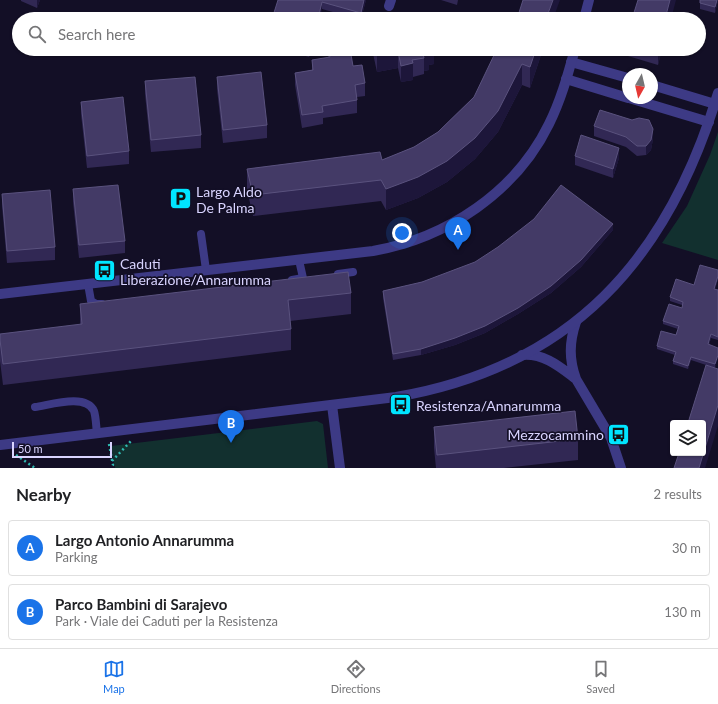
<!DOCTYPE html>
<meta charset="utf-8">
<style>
:root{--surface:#fff;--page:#f6f6f6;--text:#202124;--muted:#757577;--line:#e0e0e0;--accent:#1a73e8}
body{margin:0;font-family:Lato,sans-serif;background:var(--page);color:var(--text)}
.controls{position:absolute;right:12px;bottom:12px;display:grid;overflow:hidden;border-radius:4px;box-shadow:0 1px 3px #0004}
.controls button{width:36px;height:36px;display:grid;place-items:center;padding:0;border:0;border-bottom:1px solid var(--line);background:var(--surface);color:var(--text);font:20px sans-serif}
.compass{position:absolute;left:622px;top:68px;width:36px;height:36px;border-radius:50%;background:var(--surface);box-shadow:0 1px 3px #0004;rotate:188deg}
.scale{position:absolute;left:12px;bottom:10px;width:100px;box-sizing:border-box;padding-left:4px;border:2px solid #d9d4ff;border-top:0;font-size:11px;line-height:14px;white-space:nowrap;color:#d9d4ff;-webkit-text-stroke:3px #130f26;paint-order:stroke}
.you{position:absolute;left:402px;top:233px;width:14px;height:14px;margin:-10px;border:3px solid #fff;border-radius:50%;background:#1a73e8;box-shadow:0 0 0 6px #1a73e833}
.badge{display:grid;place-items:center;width:26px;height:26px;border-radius:50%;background:var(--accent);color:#fff;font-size:13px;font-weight:700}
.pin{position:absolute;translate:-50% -33px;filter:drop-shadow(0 1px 2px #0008)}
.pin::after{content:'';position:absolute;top:21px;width:14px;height:12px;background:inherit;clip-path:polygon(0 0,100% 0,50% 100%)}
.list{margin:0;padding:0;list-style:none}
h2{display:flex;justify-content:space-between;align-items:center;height:52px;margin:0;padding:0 16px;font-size:17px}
h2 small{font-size:13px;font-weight:400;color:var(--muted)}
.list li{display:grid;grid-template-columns:26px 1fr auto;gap:12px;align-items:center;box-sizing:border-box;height:56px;margin:0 8px 8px;padding:0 8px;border:1px solid var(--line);border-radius:4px}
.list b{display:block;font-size:15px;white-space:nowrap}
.list p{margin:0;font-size:13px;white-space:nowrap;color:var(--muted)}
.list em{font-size:13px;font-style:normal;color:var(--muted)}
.icon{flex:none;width:22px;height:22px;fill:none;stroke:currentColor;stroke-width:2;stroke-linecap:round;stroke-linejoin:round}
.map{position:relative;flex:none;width:718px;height:468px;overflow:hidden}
.search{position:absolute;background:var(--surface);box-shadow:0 1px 3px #0004;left:12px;right:12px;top:12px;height:44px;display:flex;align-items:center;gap:10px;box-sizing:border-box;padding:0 14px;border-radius:22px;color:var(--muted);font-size:15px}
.sheet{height:180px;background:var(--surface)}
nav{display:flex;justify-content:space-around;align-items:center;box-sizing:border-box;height:56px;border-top:1px solid var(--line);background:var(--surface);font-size:11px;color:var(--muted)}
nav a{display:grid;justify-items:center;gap:2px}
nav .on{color:var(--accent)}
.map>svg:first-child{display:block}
.green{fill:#12302f}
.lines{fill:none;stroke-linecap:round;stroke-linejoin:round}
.path{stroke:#2fb8b0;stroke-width:2.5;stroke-dasharray:2 3;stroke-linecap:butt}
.service{stroke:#3d3a85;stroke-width:8}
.minor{stroke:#3d3a85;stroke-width:10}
.tertiary{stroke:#3d3a85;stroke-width:10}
.wall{fill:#312854}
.shaded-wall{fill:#1d163a}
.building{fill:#433a66;stroke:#5a527e}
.labels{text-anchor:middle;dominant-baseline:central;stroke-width:3.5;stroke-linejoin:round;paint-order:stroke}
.poi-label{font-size:14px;fill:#d9d4ff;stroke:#130f26;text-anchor:start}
</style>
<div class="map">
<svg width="718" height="468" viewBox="0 0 718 468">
<rect width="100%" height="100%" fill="#130f26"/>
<path class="green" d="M718 132V260L662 243 687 206 710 155Z
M317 421 323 424 328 468H115L111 446Z"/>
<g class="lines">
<path class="path" d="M109 444 113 465 111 468
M16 455 35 468
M112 461 131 441"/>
<path class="service" d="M201 234 206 270
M338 274 353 272
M292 280 303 278 299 260
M88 284 91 301 96 304H102
M35 407C50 405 86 393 94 411 96 417 96 426 97 433"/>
<path class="minor" d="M389 6 391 0
M571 62 628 78
M566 79 628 98
M652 85 715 104
M629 98 709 122
M576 322C569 343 569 359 576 379L611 438 621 468
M522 355C544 353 560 367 576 379
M332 405 340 468"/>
<path class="tertiary" d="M584 19 589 0
M0 294 373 251C447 238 516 192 549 124 561 100 568 74 575 49
M0 445 396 397C572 367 668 259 718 93"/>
</g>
<path class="wall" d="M21 0H40L37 8 21 1Z
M278 0H366L361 19H358L322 9Z
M441 0H458L457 5Z
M718 0 715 13 700 9V3Z
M282 49H311L309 57Z
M328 49 353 66 365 83V96L357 97V113L323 118V124L302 128 295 85V73L312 70V60L328 58Z
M372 49H434V64L429 65V70L424 71V74L413 77V80L401 82 398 68 377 72Z
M508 49H543L530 88 522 85 498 132 475 159 447 182 418 198 386 210 381 201 253 216 247 190V169L382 160 414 147 438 132 474 97 507 51Z
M628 49H662L658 65 628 56Z
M217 77 267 125V138L223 143 217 89Z
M145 81 201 135V148L151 152 145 94Z
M81 102 129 151V164L87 168 81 114Z
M594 126 653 139 651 150 646 155 637 156 626 147 594 136Z
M575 156 619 158 613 178 575 165Z
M73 189 125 241V253L79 258 73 202Z
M2 194 55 247V260L7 263 2 206Z
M613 230 581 267 551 293 518 314 485 333 455 345 421 355 393 360 383 298V291L422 282Z
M718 270V279L715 289 718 290V340L711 338 709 345 718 348 715 368 691 360 688 369 673 364V361L675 355 657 349V346L676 335 678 329 663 324V321L682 308V305L670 301V297L694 285Z
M351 293V314L290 321 291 329V350L3 385 0 361V334L80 325V304Z
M434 427 578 439V460L504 468H436L434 448Z"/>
<path class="shaded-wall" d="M37 0H40L37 8Z
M364 0H366L361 19V13Z
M553 0H560L553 19H546Z
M670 0H676L671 19H665Z
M717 0H718V1L715 13V7Z
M322 2V9L320 19H318Z
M309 49H311L309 57Z
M428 49H434V64L429 65V70L424 71V58L423 54Z
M536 49H543L530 88V67Z
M658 49H662L658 65Z
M398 51V68L377 72V55Z
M413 63V80L401 82V66Z
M522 64V85L498 132 475 159 447 182 418 198 386 210V189Z
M653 129V139L651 150 646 155V146Z
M619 148V158L613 178V169Z
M613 224V230L581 267 551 293 518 314 485 333 455 345 421 355V349Z
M718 276V279L714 293V289Z
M711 334V338L708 348V344Z
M718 355V358L715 368V364Z
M691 357V360L688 369V366Z
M718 405V426L705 468H699Z"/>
<path class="building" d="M278 0H364L361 13 322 2 318 19H272Z
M523 0H553L546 19H517Z
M638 0H670L665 19H632Z
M700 0H717L715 7 700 3Z
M328 49H350L353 66 362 65 365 83 355 85 357 100 322 106 323 112 302 115 295 73 313 70 312 60 330 57Z
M376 49H428L429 53 423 54 424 58 412 60 413 63 401 66 398 51 377 55Z
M497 49 507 51 508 49H536L530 67 522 64 498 111 475 138 447 161 418 177 386 189 381 180 253 195 247 169 380 152 382 160 414 147 438 132 474 97Z
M261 72 267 125 223 130 217 77Z
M195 77 201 135 151 140 145 81Z
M123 97 129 151 87 156 81 102Z
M600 110 632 120 639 118 649 120 653 129 651 140 646 146H637L626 137 594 126Z
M581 135 619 148 613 169 575 156Z
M118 185 125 241 79 245 73 189Z
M561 185 613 224 581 260 551 286 518 308 485 326 455 338 421 349 393 354 383 291 422 282 475 262 498 247 534 219Z
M50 190 55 247 7 251 2 194Z
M700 265 718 270V276L714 289 718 290V337L711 334 708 344 718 348V355L715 364 691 357 688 366 673 361 676 352 657 346 661 331 676 335 679 326 663 321 669 304 682 308 683 302 670 297 676 279 694 285Z
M348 272 351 293 288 300 291 329 3 364 0 340V334L82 324 80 304Z
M706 365 718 369V405L699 468H674L679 453H703V423H688Z
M575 411 578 439 437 455 434 427Z"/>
<defs>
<symbol id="parking-square" viewBox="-11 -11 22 22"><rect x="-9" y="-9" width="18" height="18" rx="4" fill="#00e5ff" stroke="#130f26"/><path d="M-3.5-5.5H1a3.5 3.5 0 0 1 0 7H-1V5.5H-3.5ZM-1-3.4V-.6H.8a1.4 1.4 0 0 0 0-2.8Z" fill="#111"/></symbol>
<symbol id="bus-square" viewBox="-11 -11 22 22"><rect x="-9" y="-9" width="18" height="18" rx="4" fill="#00e5ff" stroke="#130f26"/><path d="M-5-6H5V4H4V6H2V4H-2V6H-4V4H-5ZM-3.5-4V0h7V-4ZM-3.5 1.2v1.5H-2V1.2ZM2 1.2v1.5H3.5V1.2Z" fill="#111"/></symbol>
</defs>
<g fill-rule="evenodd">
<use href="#parking-square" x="168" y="186" width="25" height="25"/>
<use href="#bus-square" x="92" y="258" width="25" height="25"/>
<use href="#bus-square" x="388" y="392" width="25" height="25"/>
<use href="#bus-square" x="606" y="422" width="25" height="25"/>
</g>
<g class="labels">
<g class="poi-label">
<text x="196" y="191">Largo Aldo<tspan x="196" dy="16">De Palma</tspan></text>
<text x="120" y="263">Caduti<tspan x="120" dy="16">Liberazione/Annarumma</tspan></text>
<text x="416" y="405">Resistenza/Annarumma</text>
<text x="604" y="434" text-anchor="end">Mezzocammino</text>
</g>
</g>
</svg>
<div class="controls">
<button><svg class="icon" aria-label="layers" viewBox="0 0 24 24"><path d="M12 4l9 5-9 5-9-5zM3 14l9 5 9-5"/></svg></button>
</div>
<svg class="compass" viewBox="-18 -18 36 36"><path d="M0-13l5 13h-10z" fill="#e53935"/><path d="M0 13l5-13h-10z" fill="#757577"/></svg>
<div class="scale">50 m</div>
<div class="you"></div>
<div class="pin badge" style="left:458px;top:250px">A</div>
<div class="pin badge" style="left:231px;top:443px">B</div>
<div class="search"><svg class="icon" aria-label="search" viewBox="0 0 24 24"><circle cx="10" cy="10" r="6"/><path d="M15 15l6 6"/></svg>Search here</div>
</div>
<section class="sheet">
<h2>Nearby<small>2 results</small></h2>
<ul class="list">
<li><span class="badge">A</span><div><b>Largo Antonio Annarumma</b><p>Parking</p></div><em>30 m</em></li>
<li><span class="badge">B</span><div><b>Parco Bambini di Sarajevo</b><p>Park · Viale dei Caduti per la Resistenza</p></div><em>130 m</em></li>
</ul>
</section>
<nav>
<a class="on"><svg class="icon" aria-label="map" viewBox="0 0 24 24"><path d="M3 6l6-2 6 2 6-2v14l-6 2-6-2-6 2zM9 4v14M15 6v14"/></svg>Map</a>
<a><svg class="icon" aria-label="directions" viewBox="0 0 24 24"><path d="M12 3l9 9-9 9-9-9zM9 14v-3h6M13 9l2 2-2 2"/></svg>Directions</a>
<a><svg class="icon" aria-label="saved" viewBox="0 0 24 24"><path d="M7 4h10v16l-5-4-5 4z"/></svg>Saved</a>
</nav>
